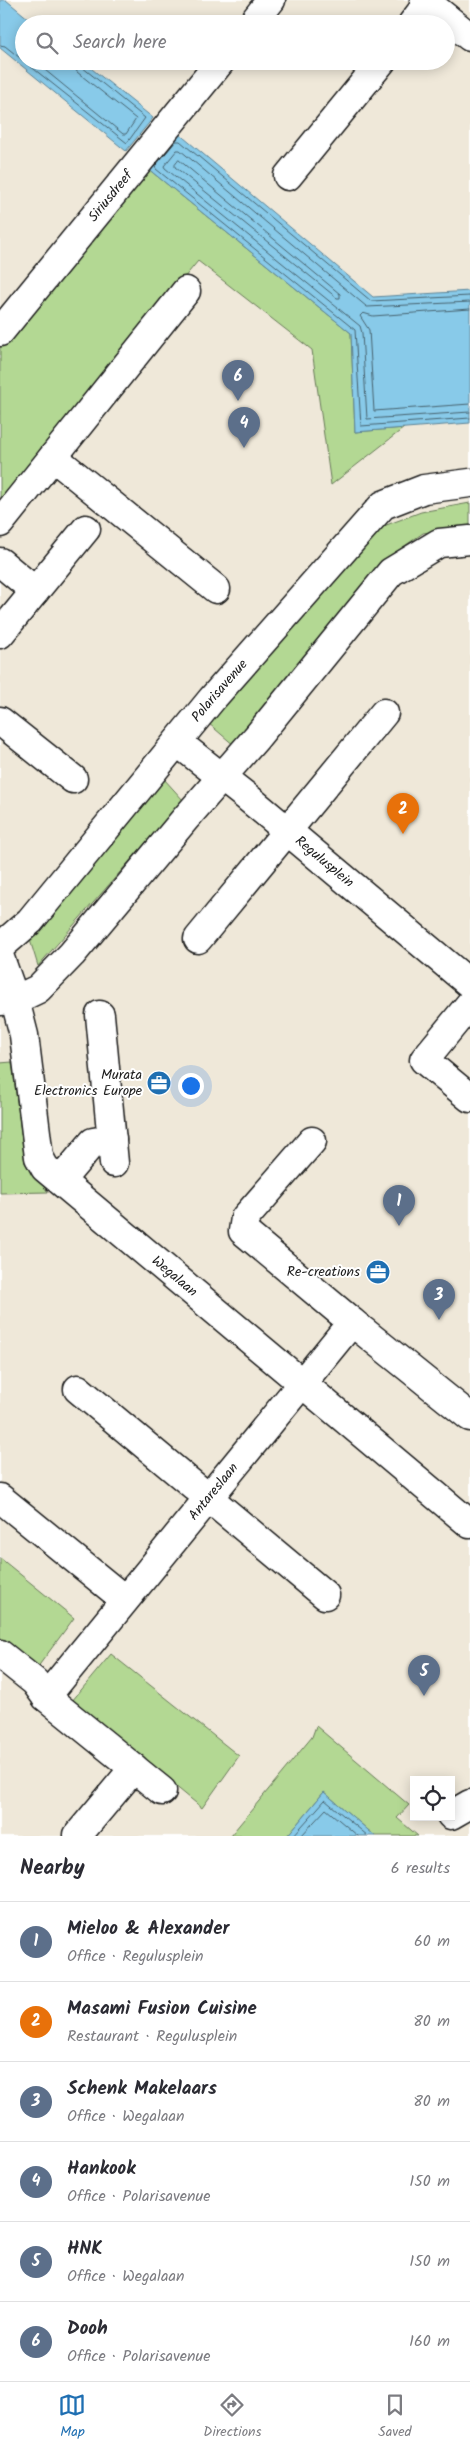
<!DOCTYPE html>
<meta charset="utf-8">
<style>
:root{--surface:#fff;--page:#f2f2f3;--text:#2b2b33;--muted:#7c7c81;--line:#e1e1e2;--accent:#1f6fb2}
body{margin:0;font-family:Kalam,sans-serif;background:var(--page);color:var(--text)}
.controls{position:absolute;right:15px;bottom:15px;display:grid;overflow:hidden;border-radius:0px;box-shadow:0 2px 12px #0003}
.controls button{width:45px;height:45px;display:grid;place-items:center;padding:0;border:0;border-bottom:1px solid var(--line);background:var(--surface);color:var(--text);font:25px sans-serif}
.you{position:absolute;left:190px;top:1085px;width:18px;height:18px;margin:-12px;border:4px solid #fff;border-radius:50%;background:#1a73e8;box-shadow:0 0 0 8px #1a73e833}
.badge{display:grid;place-items:center;width:32px;height:32px;border-radius:50%;background:var(--accent);color:#fff;font-size:16px;font-weight:700}
.pin{position:absolute;translate:-50% -41px;filter:drop-shadow(0 1px 2px #0008)}
.pin::after{content:'';position:absolute;top:26px;width:18px;height:15px;background:inherit;clip-path:polygon(0 0,100% 0,50% 100%)}
.list{margin:0;padding:0;list-style:none}
h2{display:flex;justify-content:space-between;align-items:center;height:65px;margin:0;padding:0 20px;font-size:21px}
h2 small{font-size:16px;font-weight:400;color:var(--muted)}
.list li{display:grid;grid-template-columns:32px 1fr auto;gap:15px;align-items:center;box-sizing:border-box;height:80px;padding:0 20px;border-top:1px solid var(--line)}
.list b{display:block;font-size:19px;white-space:nowrap}
.list p{margin:0;font-size:16px;white-space:nowrap;color:var(--muted)}
.list em{font-size:16px;font-style:normal;color:var(--muted)}
.icon{flex:none;width:28px;height:28px;fill:none;stroke:currentColor;stroke-width:2;stroke-linecap:round;stroke-linejoin:round}
.map{position:relative;flex:none;width:470px;height:1836px;overflow:hidden}
.search{position:absolute;background:var(--surface);box-shadow:0 2px 12px #0003;left:15px;right:15px;top:15px;height:55px;display:flex;align-items:center;gap:12px;box-sizing:border-box;padding:0 18px;border-radius:28px;color:var(--muted);font-size:19px}
.sheet{height:545px;background:var(--surface)}
nav{display:flex;justify-content:space-around;align-items:center;box-sizing:border-box;height:70px;border-top:1px solid var(--line);background:var(--surface);font-size:14px;color:var(--muted)}
nav a{display:grid;justify-items:center;gap:2px}
nav .on{color:var(--accent)}
.map>svg:first-child{display:block}
.built{fill:#efe8d9;fill-rule:evenodd}
.green{fill:#b3d893;stroke:#687a58}
.water{fill:#88cae9;stroke:#5d8497}
.lines{fill:none;stroke-linecap:round;stroke-linejoin:round}
.shore{stroke:#47626e;stroke-width:1}
.minor-casing{stroke:#1c1c1c;stroke-width:31}
.minor{stroke:#fff;stroke-width:28}
.labels{text-anchor:middle;dominant-baseline:central;stroke-width:4;stroke-linejoin:round;paint-order:stroke}
.street-label{font-size:14px;fill:#1c1c1c;stroke:#fff}
.poi-label{font-size:14px;fill:#1c1c1c;stroke:#fff;text-anchor:end}
</style>
<div class="map">
<svg width="470" height="1836" viewBox="0 0 470 1836">
<rect width="100%" height="100%" fill="#fff"/>
<filter id="ink" filterUnits="userSpaceOnUse"><feTurbulence type="fractalNoise" baseFrequency=".02" numOctaves="2"/><feDisplacementMap in="SourceGraphic" scale="10" xChannelSelector="R" yChannelSelector="G"/><feConvolveMatrix kernelMatrix="1 2 1 2 8 2 1 2 1" color-interpolation-filters="sRGB"/></filter>
<g filter="url(#ink)">
<path class="built" d="M0 0H470V1836H0ZM24 24H446V61H24ZM414 1780H451V1817H414Z"/>
<path class="green" d="M147 168 351 333 355 432 404 428 331 485 312 350 198 261 0 501V346Z
M470 503V526L423 533 385 560 235 746 208 723 381 527 421 512Z
M164 779 183 800 38 966 30 940Z
M12 1062 25 1163 48 1192 0 1193V1063Z
M0 1558 74 1618 37 1668 0 1639Z
M111 1654 239 1756 202 1808 72 1701Z
M316 1726 409 1805 397 1818 418 1836H375L324 1792 287 1836H230L312 1737Z"/>
<path class="water" d="M0 0H6L35 24H24V61H82L153 118 126 151 0 48Z
M177 132 373 297 470 291V423L355 432 351 333 147 168Z
M324 1792 375 1836H287Z"/>
<g class="lines">
<path class="shore" d="M0 45 5 46 127 143 145 118 82 67 80 61
M34 61 123 134H126L136 119 77 72 73 61
M179 160 340 294V298H337L175 167V165Z
M470 296 371 301 180 141H176L155 166 156 169 355 330 361 426 470 418
M470 302 367 307 180 150H177L164 166 165 168 360 326 362 333 367 419 470 412
M470 309 373 316 363 313 360 316 369 330 374 411 470 404
M293 1836 325 1800 368 1836
M301 1836 326 1809 358 1836"/>
<defs>
<g id="minor">
<path d="M428 3 470 37"/>
<path d="M252 24 271 0"/>
<path d="M412 24 428 3 424 0"/>
<path d="M288 176 382 61"/>
<path id="s1" d="M0 332 221 61"/>
<path d="M53 457 216 589"/>
<path d="M0 523 186 291"/>
<path d="M0 562 35 591"/>
<path d="M0 634 86 529"/>
<path d="M0 721 73 779"/>
<path id="s2" d="M177 742 247 797 470 984"/>
<path d="M198 939 384 713"/>
<path id="s3" d="M0 947 30 921 212 699 383 505 424 489 470 483"/>
<path id="s4" d="M0 958 15 1000 24 1035 39 1157 45 1168 470 1524"/>
<path d="M0 1001 15 1000 38 989 72 954 185 819 256 738 391 572 439 543 470 540"/>
<path d="M470 1004 424 1060 470 1098"/>
<path d="M100 1015 114 1163"/>
<path d="M312 1141 245 1218 243 1231 352 1322"/>
<path d="M61 1180 93 1142 112 1139"/>
<path d="M78 1389 325 1595"/>
<path d="M0 1498 124 1599"/>
<path d="M0 1654 35 1682 46 1697 162 1791"/>
<path id="s5" d="M46 1697 352 1322 470 1417"/>
<path d="M451 1815 470 1804"/>
<path d="M78 1835 134 1768"/>
</g>
</defs>
<use href="#minor" class="minor-casing"/>
<use href="#minor" class="minor"/>
</g>
</g>
<defs>
<symbol id="office-disc" viewBox="-11 -11 22 22"><circle r="9.5" fill="#1f6fb2" stroke="#fff"/><path d="M-6-3h4V-5.5h4V-3h4V5H-6ZM-1-4.5V-3h2v-1.5ZM-6 0V1H6V0Z" fill="#fff"/></symbol>
</defs>
<g fill-rule="evenodd">
<use href="#office-disc" x="145" y="1069" width="28" height="28"/>
<use href="#office-disc" x="364" y="1258" width="28" height="28"/>
</g>
<g class="labels">
<g class="street-label">
<text stroke="none"><textPath href="#s1" startOffset="175">Siriusdreef</textPath></text>
<text stroke="none"><textPath href="#s3" startOffset="338">Polarisavenue</textPath></text>
<text stroke="none"><textPath href="#s2" startOffset="190">Regulusplein</textPath></text>
<text stroke="none"><textPath href="#s4" startOffset="385">Wegalaan</textPath></text>
<text stroke="none"><textPath href="#s5" startOffset="265">Antareslaan</textPath></text>
</g>
<g class="poi-label">
<text x="142" y="1075">Murata<tspan x="142" dy="16">Electronics Europe</tspan></text>
<text x="360" y="1272">Re-creations</text>
</g>
</g>
</svg>
<div class="controls">
<button><svg class="icon" aria-label="locate" viewBox="0 0 24 24"><circle cx="12" cy="12" r="6"/><path d="M12 2v4M12 18v4M2 12h4M18 12h4"/></svg></button>
</div>
<div class="you"></div>
<div class="pin badge" style="left:399px;top:1226px;background:#5c6f8a">1</div>
<div class="pin badge" style="left:403px;top:834px;background:#e8710a">2</div>
<div class="pin badge" style="left:439px;top:1320px;background:#5c6f8a">3</div>
<div class="pin badge" style="left:244px;top:448px;background:#5c6f8a">4</div>
<div class="pin badge" style="left:424px;top:1696px;background:#5c6f8a">5</div>
<div class="pin badge" style="left:238px;top:401px;background:#5c6f8a">6</div>
<div class="search"><svg class="icon" aria-label="search" viewBox="0 0 24 24"><circle cx="10" cy="10" r="6"/><path d="M15 15l6 6"/></svg>Search here</div>
</div>
<section class="sheet">
<h2>Nearby<small>6 results</small></h2>
<ul class="list">
<li><span class="badge" style="background:#5c6f8a">1</span><div><b>Mieloo &amp; Alexander</b><p>Office · Regulusplein</p></div><em>60 m</em></li>
<li><span class="badge" style="background:#e8710a">2</span><div><b>Masami Fusion Cuisine</b><p>Restaurant · Regulusplein</p></div><em>80 m</em></li>
<li><span class="badge" style="background:#5c6f8a">3</span><div><b>Schenk Makelaars</b><p>Office · Wegalaan</p></div><em>80 m</em></li>
<li><span class="badge" style="background:#5c6f8a">4</span><div><b>Hankook</b><p>Office · Polarisavenue</p></div><em>150 m</em></li>
<li><span class="badge" style="background:#5c6f8a">5</span><div><b>HNK</b><p>Office · Wegalaan</p></div><em>150 m</em></li>
<li><span class="badge" style="background:#5c6f8a">6</span><div><b>Dooh</b><p>Office · Polarisavenue</p></div><em>160 m</em></li>
</ul>
</section>
<nav>
<a class="on"><svg class="icon" aria-label="map" viewBox="0 0 24 24"><path d="M3 6l6-2 6 2 6-2v14l-6 2-6-2-6 2zM9 4v14M15 6v14"/></svg>Map</a>
<a><svg class="icon" aria-label="directions" viewBox="0 0 24 24"><path d="M12 3l9 9-9 9-9-9zM9 14v-3h6M13 9l2 2-2 2"/></svg>Directions</a>
<a><svg class="icon" aria-label="saved" viewBox="0 0 24 24"><path d="M7 4h10v16l-5-4-5 4z"/></svg>Saved</a>
</nav>
